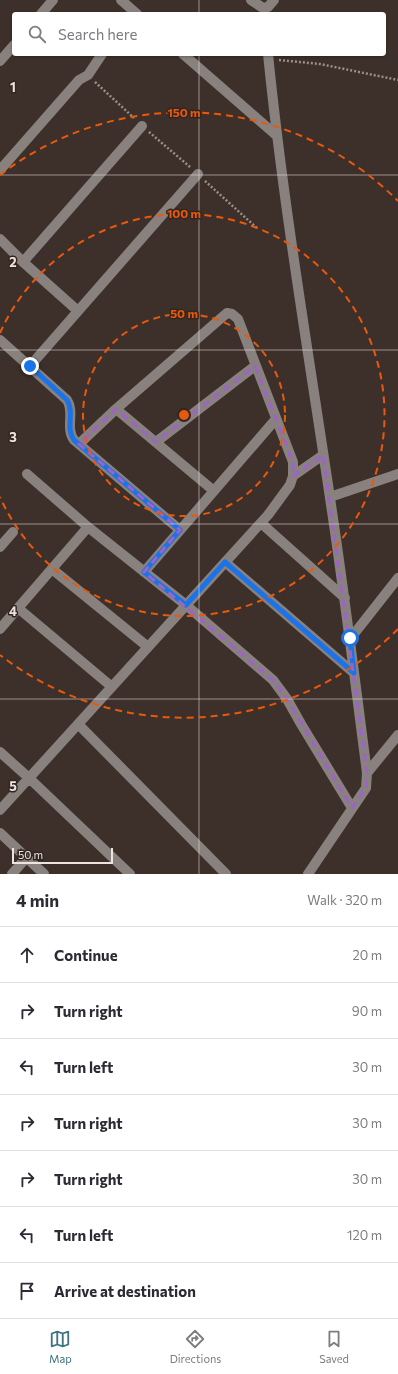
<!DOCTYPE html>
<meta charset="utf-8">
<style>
:root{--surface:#fff;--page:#f2f2f3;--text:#2b2b33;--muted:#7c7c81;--line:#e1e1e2;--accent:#3e7380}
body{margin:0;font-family:Commissioner,sans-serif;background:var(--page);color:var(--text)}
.scale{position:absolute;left:12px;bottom:10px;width:101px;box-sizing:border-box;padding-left:4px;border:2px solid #ede4e0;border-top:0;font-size:11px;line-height:14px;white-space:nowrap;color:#ede4e0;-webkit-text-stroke:3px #332621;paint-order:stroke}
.stop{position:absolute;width:12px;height:12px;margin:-9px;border:3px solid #1a73e8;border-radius:50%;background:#fff}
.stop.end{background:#1a73e8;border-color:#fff;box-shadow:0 1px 4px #0008}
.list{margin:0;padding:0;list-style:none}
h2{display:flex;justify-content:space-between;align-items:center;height:52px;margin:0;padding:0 16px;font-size:17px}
h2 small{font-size:13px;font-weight:400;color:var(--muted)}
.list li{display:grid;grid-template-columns:26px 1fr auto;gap:12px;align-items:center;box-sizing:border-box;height:56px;padding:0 16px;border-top:1px solid var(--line)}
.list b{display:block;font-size:15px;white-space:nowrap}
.list em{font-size:13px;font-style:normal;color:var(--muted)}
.icon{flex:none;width:22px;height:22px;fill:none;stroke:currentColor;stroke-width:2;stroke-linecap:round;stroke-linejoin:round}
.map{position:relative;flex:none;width:398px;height:874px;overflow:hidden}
.search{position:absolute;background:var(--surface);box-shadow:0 1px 3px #0004;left:12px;right:12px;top:12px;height:44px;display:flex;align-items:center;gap:10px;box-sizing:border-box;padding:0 14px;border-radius:4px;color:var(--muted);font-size:15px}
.sheet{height:444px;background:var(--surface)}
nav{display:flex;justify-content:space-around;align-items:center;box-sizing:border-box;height:56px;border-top:1px solid var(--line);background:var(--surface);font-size:11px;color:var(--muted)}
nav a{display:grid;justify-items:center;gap:2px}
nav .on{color:var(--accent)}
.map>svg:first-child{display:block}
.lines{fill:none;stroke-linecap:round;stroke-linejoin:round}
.path{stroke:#9a8f8b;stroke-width:2.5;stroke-dasharray:2 2;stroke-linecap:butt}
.minor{stroke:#88817e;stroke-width:10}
.route{stroke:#1a73e8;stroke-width:5}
.marked{fill:none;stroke:#9d63c9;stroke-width:3;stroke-dasharray:8 5;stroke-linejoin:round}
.grid{fill:none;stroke:#ede4e0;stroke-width:1;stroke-opacity:0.55}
.ring{fill:none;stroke:#e8590c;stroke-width:2;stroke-dasharray:7 5}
.grid-label{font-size:13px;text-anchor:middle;font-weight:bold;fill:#ede4e0;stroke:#332621;stroke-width:3;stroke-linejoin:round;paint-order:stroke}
.centre{fill:#e8590c;stroke:#332621;stroke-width:2}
.ring-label{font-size:12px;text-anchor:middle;font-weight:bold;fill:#e8590c;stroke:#332621;stroke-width:3;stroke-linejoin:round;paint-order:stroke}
</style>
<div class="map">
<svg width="398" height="874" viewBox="0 0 398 874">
<rect width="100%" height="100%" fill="#3d302b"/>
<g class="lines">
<path class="path" d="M279 60 320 64 398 80
M95 82 134 118
M149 132 190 167
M205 181 258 229"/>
<path class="minor" d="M121 0 137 14
M251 0 263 8 268 7 274 0
M41 14 53 0
M183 54 276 135
M268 54C283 203 308 350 330 498 344 590 355 681 367 773L366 788 308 874
M0 61 14 45
M0 170 79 80 88 75 102 54
M0 239 23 262 78 311
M23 262 142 126
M0 340 67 400C75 412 65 428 74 440L180 530
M30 366 198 174
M116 409 214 491
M156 442 255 366
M27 474 88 527 186 605 273 680 287 699 301 724 352 808
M293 476 323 455
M330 497 398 474
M261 523 345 598
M0 547 13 532
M225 562 354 673
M52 569 148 647
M144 572 276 419
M18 608 112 687
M0 629 88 527
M350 639 398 578
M78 724 226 874
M0 752 29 778 130 874
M367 773 398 735
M0 810 268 515 290 485 293 476V462L238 319 232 314 227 313 116 409 79 444
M0 833 44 874
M12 874 26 858"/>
</g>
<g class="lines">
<path class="route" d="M30 366 67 400C75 412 65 428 74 440L180 530 144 572 186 605 225 562 354 673 350 638"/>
</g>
<path class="marked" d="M255 366 293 462V476L323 455 367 773 366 788 352 808 287 699 273 680 144 572 180 530 79 444 116 409 156 442Z"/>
<path class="grid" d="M199 0V14M199 54V874M0 175H398M0 350H398M0 524H398M0 699H398"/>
<g class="ring">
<circle cx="184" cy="415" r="101"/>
<path d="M0 333A201 201 0 1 1 0 497"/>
<path d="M398 629A302 302 0 0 1 0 655M0 175A302 302 0 0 1 398 201"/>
</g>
<g class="grid-label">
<text x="13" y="92">1</text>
<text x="13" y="267">2</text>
<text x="13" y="442">3</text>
<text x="13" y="616">4</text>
<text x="13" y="791">5</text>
</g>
<circle cx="184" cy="415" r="6" class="centre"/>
<g class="ring-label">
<text x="184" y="117">150 m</text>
<text x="184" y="218">100 m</text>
<text x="184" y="318">50 m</text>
</g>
</svg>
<div class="scale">50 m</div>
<div class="stop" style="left:350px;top:638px"></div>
<div class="stop end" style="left:30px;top:366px"></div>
<div class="search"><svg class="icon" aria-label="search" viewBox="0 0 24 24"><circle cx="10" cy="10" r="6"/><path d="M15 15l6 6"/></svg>Search here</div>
</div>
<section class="sheet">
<h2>4 min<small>Walk · 320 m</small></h2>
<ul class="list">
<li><svg class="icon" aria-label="ahead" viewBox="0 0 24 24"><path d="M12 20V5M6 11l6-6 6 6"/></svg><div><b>Continue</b></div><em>20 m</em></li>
<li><svg class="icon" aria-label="right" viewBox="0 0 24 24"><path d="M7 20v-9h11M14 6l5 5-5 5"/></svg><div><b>Turn right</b></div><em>90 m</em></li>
<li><svg class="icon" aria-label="left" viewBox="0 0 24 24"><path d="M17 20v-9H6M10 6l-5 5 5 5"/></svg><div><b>Turn left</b></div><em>30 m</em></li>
<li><svg class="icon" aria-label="right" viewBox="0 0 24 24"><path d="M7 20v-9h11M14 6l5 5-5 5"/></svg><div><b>Turn right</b></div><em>30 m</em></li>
<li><svg class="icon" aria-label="right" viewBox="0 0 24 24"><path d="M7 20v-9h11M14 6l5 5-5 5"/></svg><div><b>Turn right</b></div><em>30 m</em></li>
<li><svg class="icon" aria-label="left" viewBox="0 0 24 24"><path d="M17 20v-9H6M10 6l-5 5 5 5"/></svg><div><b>Turn left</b></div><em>120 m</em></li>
<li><svg class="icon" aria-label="arrive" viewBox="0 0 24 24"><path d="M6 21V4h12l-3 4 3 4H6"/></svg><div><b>Arrive at destination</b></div></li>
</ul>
</section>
<nav>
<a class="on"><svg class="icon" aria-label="map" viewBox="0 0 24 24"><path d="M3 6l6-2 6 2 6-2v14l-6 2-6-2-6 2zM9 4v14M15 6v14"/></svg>Map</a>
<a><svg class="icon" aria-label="directions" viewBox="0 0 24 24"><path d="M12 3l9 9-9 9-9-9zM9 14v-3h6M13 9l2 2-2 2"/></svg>Directions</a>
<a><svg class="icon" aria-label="saved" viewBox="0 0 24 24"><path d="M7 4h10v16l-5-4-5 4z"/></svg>Saved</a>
</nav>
